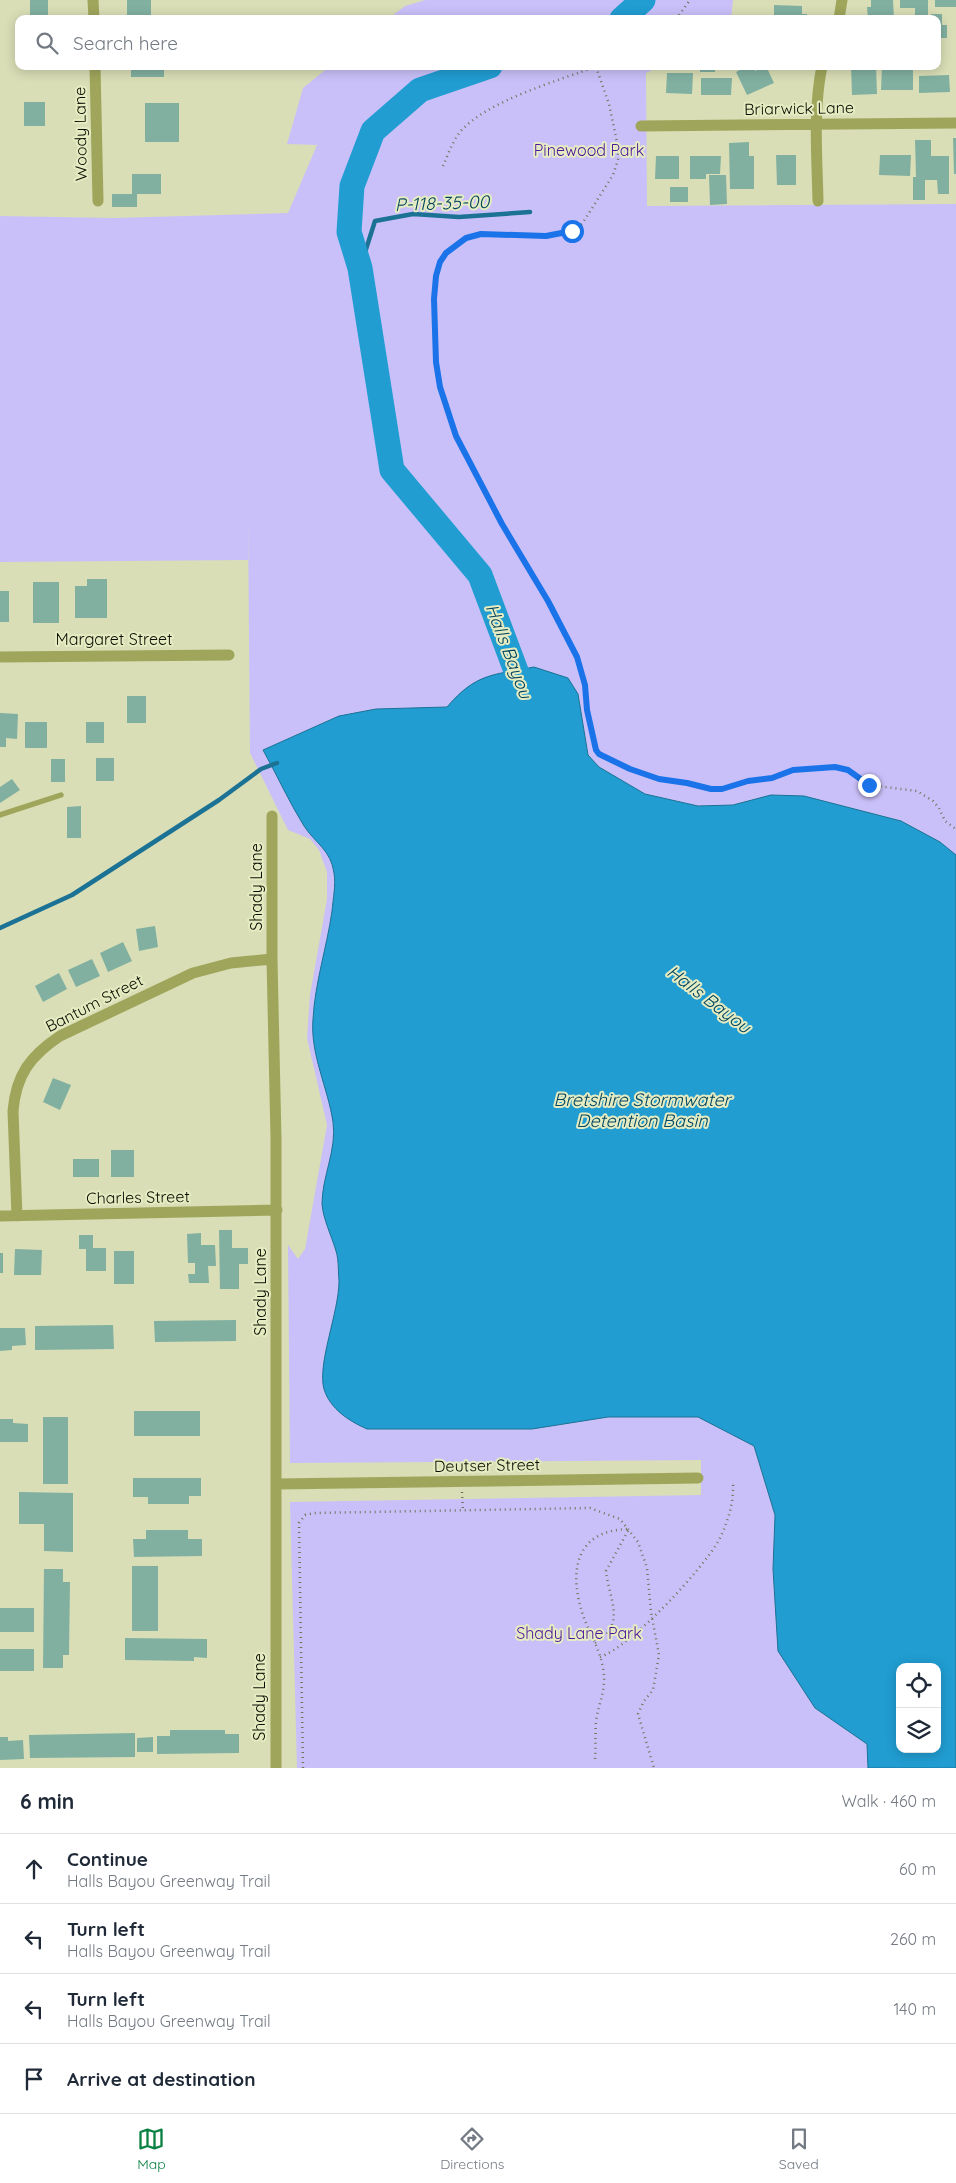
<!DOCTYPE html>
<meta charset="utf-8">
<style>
:root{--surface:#fff;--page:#f6f6f7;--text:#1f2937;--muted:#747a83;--line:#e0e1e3;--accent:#0b8043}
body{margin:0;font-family:Quicksand,sans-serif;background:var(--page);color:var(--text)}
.controls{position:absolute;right:15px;bottom:15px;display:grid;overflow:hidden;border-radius:10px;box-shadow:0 2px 12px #0003}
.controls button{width:45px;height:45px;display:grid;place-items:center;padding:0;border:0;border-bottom:1px solid var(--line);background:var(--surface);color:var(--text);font:25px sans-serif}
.stop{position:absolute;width:15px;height:15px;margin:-11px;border:4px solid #1a73e8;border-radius:50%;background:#fff}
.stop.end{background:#1a73e8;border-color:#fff;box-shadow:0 1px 5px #0008}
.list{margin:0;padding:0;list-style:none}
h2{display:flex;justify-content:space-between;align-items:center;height:65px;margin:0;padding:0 20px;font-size:21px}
h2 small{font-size:16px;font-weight:400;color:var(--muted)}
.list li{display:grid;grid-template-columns:32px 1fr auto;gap:15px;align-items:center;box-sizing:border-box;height:70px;padding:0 20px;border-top:1px solid var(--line)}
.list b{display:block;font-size:19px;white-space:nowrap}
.list p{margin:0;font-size:16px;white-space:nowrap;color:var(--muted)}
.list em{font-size:16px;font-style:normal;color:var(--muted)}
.icon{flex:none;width:28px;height:28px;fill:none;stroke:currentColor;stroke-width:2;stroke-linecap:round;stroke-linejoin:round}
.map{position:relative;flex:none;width:956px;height:1768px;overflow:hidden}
.search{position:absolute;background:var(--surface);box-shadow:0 2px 12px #0003;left:15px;right:15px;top:15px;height:55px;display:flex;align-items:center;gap:12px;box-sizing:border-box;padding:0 18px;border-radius:10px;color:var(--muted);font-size:19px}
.sheet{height:345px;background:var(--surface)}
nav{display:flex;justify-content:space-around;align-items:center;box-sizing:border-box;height:70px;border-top:1px solid var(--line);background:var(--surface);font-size:14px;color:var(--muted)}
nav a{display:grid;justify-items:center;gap:2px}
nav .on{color:var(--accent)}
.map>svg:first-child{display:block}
.green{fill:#cac0f9;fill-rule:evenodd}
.water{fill:#219dd2;stroke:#1b7294;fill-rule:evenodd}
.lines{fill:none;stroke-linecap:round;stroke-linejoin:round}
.stream{stroke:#1b7294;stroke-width:4.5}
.river{stroke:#219dd2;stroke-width:25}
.building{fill:#81b0a1}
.path{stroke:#71745a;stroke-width:2.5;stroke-dasharray:1 4;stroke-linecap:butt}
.service{stroke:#9fa65b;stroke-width:5.5}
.minor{stroke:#9fa65b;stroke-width:11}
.route{stroke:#1a73e8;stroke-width:6}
.labels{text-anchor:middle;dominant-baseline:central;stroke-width:4;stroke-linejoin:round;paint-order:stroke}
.street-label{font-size:16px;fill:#0c0d02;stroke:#e6ecc2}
.park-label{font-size:16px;fill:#4c159a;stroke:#e6ecc2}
.water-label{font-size:18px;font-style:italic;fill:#00445f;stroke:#e6ecc2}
</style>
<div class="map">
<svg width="956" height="1768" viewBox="0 0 956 1768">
<rect width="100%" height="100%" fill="#d9deb6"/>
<path class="green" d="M425 0H733L731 19H388L405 6Z
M330 66H661L646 73 647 206 956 204V1768H297L290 1502 701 1495V1460L290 1463 288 1245 298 1259 305 1249 327 1125 307 1038 310 995 327 899V872L319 850 310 839 288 830 250 753 248 521V560L0 562V216L114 218 288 213 317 145 287 144 303 88ZM900 1667H937V1749H900Z"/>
<path class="water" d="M534 667 568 678 578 694 588 755 599 767 645 794 698 806 733 805 771 795 804 796 901 821 940 842 956 855V1768H868L867 1744 815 1708 778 1651 773 1569 775 1515 754 1446 698 1417H608L532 1429H367C349 1421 330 1409 324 1389 317 1364 339 1312 339 1281 338 1272 339 1260 336 1251 332 1237 323 1219 322 1204 322 1176 337 1150 333 1122 328 1088 310 1054 313 1019 315 982 327 947 332 911 333 899 336 885 334 873 331 850 315 843 304 826 289 802 277 775 263 750L339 716 376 709 447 707C476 673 493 675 534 667ZM900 1667H937V1749H900Z"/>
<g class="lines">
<path class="stream" d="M360 268 375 221 413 214 459 217 530 212
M0 928 72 895 219 800 261 769 277 763"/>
<path class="river" d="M622 19 643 0
M490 66 420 90 373 131 352 186 349 232 360 268 392 470 480 575 528 703"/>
</g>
<path class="building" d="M30 0H48V19H30Z
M127 0H151V16H127Z
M871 0H893L894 19H868L867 7H871Z
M900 0H928V19H915V8H900Z
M935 0H956V7H935Z
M774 5 802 6V14H807V19H774Z
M931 14H942V25H947V38H937V19H931Z
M131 66H164V77H131Z
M700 66H715V72H700Z
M747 66H753L755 71 766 66 774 83 747 95 736 72Z
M851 66H876L877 94 852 95Z
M882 66H913V90H881Z
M667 73H693L692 94 666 93Z
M949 75 950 92 919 93V76Z
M701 78H732L731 95H701Z
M24 102H45V126H24Z
M145 103H179V142H145Z
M953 138H956V174H954Z
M915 140H931V156H949V194H938L937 180H925V200H913V177H916Z
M749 142V156H754V189H730L729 143Z
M776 155H796V185H777Z
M880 155H911L910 176 879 175Z
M656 156H679V179H655Z
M690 156H721L720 174H706V179H690Z
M132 174H161V194H137V207H112V194H132Z
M709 175H726L727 204 710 205Z
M670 187H688V202H670Z
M87 579H107V618H75V586H87Z
M33 582H59V623H33Z
M0 591H9V622H0Z
M127 696H146V723H127Z
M0 713 18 714 17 739 6 738V747H0Z
M25 722H47V748H25Z
M86 722H104V743H86Z
M96 758H114V781H96Z
M51 759H65V782H51Z
M12 779 20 790 0 803V787Z
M81 806V838H67V807Z
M155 926 158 947 139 951 136 929Z
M123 942 132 961 108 972 100 953Z
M92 959 100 976 76 987 68 970Z
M59 973 67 989 43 1002 35 986Z
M53 1078 71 1085 60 1110 43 1102Z
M111 1150H134V1177H111Z
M73 1159H99V1177H73Z
M219 1230H232V1248H248V1264H239V1289H220Z
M201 1233V1245H215L216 1266H208L209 1283H189L188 1274H195V1263H188L187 1234Z
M79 1235H93V1248H106V1271H86V1249H79Z
M15 1249 42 1250 41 1275H14Z
M114 1251H134V1284H114Z
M0 1253H3V1273H0Z
M236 1320V1341L155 1342 154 1321Z
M113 1325 114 1349 35 1350V1326Z
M0 1328H25L26 1345 12 1346V1350L0 1351Z
M134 1411H200V1436H134Z
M43 1417H68V1484H43Z
M0 1419H13V1423L28 1424V1442H0Z
M133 1478H201V1496H189V1504H148V1497H133Z
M19 1492 73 1493V1552L44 1551V1524H19Z
M146 1530H188V1539H202V1556L134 1557 133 1539H146Z
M132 1566H158V1631H132Z
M44 1569H63V1582H70L69 1655H63V1668H43Z
M0 1608H34V1632H0Z
M125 1638 207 1639V1658L194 1657V1661L125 1660Z
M0 1649H34V1671H0Z
M170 1730H225V1734H239V1753L157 1754V1736H170Z
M135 1733V1757L30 1758 29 1735Z
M0 1737H8V1741L23 1740 24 1759 0 1760Z
M153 1737V1752H137V1738Z"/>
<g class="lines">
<path class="path" d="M676 19 690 0
M596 67 609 104 618 147V160L613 175 582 224 572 231 546 236 481 234 467 238 446 253 440 262 434 299 436 362 446 408 456 435 502 524 548 601 577 657 585 685 587 711 596 750 599 754 630 769 659 779 687 783 711 789H722L748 781 772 778 793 770 842 768 869 785 917 791 933 801 939 808 945 821 956 829
M443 166C448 155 452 142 460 132 486 101 560 80 598 66
M462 1492 463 1511
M595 1643C627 1624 609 1600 606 1571L629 1529C574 1530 568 1573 584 1618 590 1634 600 1650 603 1668 607 1689 599 1701 596 1721 595 1734 596 1746 595 1759
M600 1657C632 1646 702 1570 719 1540 728 1522 734 1503 733 1482
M303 1768 299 1523 305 1515 314 1513 590 1508 620 1519 638 1542 647 1568 651 1612 659 1655 653 1690 644 1701 638 1714 654 1768"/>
<path class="service" d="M0 815 61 795"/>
<path class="minor" d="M93 0 94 19
M839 19 842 0
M95 66 98 201
M641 126 956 123
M818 201C817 156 813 110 822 66
M0 657 229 655
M272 816V959L276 1139V1768
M0 1216 277 1210
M17 1216 13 1111C16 1075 30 1056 60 1036L193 973 231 963 272 959
M276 1484 698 1478"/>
</g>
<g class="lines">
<path class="route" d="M572 231 546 236 481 234 466 238 446 253 440 262 436 276 434 299 436 362 440 387 456 436 502 524 548 601 577 657 585 685 587 710 596 750 599 754 630 769 659 779 687 783 711 789H722L748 781 772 778 793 770 835 767 848 770 869 785"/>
</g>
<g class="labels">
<g class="street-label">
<text transform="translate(799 108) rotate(-1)">Briarwick Lane</text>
<text transform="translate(80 134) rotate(-91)">Woody Lane</text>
<text x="114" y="639">Margaret Street</text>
<text transform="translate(256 887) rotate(-90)">Shady Lane</text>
<text transform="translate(94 1003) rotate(-27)">Bantum Street</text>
<text transform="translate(138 1197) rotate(-1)">Charles Street</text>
<text transform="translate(260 1292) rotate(-90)">Shady Lane</text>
<text transform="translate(487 1465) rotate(-1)">Deutser Street</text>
<text transform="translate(259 1697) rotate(-90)">Shady Lane</text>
</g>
<g class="park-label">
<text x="589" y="150">Pinewood Park</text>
<text x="579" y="1633">Shady Lane Park</text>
</g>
<g class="water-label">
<text transform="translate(442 203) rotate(-2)">P-118-35-00</text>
<text transform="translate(509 651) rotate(69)">Halls Bayou</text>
<text transform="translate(709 999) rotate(37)">Halls Bayou</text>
<text x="642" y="1099">Bretshire Stormwater<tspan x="642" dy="21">Detention Basin</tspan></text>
</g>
</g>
</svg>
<div class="controls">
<button><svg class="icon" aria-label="locate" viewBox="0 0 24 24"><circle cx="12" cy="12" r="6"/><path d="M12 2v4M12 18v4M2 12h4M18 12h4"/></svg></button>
<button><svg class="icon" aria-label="layers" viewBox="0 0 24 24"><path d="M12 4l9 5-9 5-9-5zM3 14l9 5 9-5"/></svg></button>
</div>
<div class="stop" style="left:572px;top:231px"></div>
<div class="stop end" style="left:869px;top:785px"></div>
<div class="search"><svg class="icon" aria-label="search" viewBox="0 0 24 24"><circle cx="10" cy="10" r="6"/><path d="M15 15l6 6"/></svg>Search here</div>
</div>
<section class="sheet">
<h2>6 min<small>Walk · 460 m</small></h2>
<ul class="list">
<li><svg class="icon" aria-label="ahead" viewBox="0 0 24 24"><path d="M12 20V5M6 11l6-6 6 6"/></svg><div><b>Continue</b><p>Halls Bayou Greenway Trail</p></div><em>60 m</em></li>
<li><svg class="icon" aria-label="left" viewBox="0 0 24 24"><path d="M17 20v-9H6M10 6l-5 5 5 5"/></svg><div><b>Turn left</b><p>Halls Bayou Greenway Trail</p></div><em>260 m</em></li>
<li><svg class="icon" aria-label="left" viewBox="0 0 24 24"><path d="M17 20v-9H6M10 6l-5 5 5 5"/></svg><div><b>Turn left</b><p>Halls Bayou Greenway Trail</p></div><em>140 m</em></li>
<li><svg class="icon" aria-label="arrive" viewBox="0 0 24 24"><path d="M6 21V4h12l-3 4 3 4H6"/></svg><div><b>Arrive at destination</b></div></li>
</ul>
</section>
<nav>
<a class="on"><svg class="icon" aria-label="map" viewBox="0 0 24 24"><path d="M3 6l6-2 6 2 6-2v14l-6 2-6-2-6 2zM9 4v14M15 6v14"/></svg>Map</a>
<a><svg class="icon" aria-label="directions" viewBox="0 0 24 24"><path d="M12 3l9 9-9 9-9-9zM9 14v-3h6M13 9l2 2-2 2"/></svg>Directions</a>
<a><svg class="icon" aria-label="saved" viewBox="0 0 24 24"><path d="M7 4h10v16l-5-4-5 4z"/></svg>Saved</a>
</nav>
